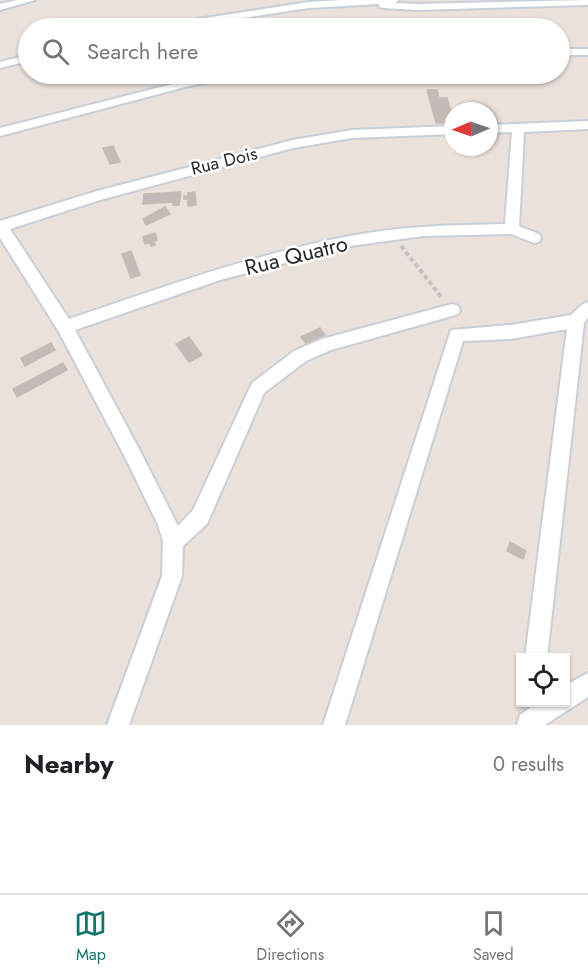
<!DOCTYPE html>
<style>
:root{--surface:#fff;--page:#f2f2f2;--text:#202124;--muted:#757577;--line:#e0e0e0;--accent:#0f766e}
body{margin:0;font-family:Jost,sans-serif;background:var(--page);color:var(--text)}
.controls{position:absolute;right:18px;bottom:18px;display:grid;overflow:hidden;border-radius:0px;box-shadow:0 2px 4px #0004}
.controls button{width:54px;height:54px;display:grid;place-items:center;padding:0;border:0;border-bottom:2px solid var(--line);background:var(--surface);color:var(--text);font:30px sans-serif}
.compass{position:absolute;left:444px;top:102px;width:54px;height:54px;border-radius:50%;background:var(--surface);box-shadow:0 2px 4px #0004;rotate:268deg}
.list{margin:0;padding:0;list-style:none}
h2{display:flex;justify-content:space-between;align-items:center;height:78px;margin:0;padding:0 24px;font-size:26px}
h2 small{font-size:20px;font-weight:400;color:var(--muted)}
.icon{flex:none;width:33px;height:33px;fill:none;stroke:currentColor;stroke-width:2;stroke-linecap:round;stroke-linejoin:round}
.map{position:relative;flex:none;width:588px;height:725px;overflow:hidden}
.search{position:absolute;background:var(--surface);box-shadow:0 2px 4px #0004;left:18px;right:18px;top:18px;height:66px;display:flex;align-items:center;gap:15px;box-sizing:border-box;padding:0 21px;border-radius:33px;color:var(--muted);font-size:22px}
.sheet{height:168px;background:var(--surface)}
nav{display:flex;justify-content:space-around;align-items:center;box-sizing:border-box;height:84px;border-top:2px solid var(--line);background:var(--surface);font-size:16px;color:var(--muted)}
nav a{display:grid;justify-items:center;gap:3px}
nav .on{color:var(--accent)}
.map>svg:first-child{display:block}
.building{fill:#c2bbb7;stroke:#c5bcb4;stroke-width:1.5}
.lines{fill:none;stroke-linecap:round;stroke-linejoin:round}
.street-casing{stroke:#c9cfd9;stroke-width:4}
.path{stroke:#c3c3c3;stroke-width:4;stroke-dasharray:4.5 3;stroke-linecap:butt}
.street{fill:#fff;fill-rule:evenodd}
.labels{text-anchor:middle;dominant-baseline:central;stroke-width:5;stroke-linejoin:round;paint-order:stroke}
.far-street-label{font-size:18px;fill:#282828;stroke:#fff}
.street-label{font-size:22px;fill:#282828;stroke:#fff}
</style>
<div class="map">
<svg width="588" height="725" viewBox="0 0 588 725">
<rect width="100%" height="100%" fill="#eae1da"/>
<path class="building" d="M427 90H437L439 98H447L452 115 445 116 447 123H436Z
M113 146 120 162 110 164 103 148Z
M181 192 179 205H173V202L143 204 144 194Z
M195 192 196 205 188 206V199H184V196H188V193Z
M165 207 170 214 146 225 143 219Z
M155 233 157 240 153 242 155 245 151 246 150 243 145 244 143 237Z
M131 251 140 275 131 278 122 254Z
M320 328 325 335 306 343 301 337Z
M189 337 202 355 189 362 176 344Z
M51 343 55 350 25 366 21 358Z
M63 363 67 370 17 397 13 389Z
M510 542 526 551 523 559 507 551Z"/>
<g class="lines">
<defs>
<path id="street" d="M17 0H35L0 10V4Z
M343 0H399L395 3 417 4 588 0V5L417 10 383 8 379 7V4L309 8 176 28H154L159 25 309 2Z
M560 49H588V55H560Z
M28 55V61L0 68V62Z
M220 74H241L239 76 185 87 0 136V128L184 81Z
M588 121V129L524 132 519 226 539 234 541 238 539 242 534 243 511 234 423 236 350 246 220 280 75 330 139 449 178 526 193 510 252 383 294 351 322 339 452 304 458 306 460 310 458 314 452 316 331 350 306 361 264 393 207 524 183 546 182 576 129 725H107L162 576 163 541 158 525 127 461 59 332 0 238V221L97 191 293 140 352 130 453 126V134L352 138 293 148 100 200 10 229 69 319C161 288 254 254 350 236 401 226 453 225 505 224L512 132 489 133V125Z
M588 302V318L584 323 547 658H525L567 329 511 339 463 341 345 725H323L451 330 511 325 571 315 583 304Z
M588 673V697L545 725H517L520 715 538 702H566V685Z"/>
</defs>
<use href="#street" class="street-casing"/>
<path class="path" d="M401 246 443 299"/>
<use href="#street" class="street"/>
</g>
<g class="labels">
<g class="far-street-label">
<text transform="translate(224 161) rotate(-14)">Rua Dois</text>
</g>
<g class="street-label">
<text transform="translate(296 255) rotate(-14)">Rua Quatro</text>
</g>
</g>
</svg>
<div class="controls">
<button><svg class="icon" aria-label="locate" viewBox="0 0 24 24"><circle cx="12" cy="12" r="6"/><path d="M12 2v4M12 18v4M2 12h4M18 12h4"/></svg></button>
</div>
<svg class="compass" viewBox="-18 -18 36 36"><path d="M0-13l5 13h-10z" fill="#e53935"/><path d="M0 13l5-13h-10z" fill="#757577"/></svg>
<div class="search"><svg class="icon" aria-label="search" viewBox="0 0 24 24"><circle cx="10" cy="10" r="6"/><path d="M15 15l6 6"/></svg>Search here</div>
</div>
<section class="sheet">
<h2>Nearby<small>0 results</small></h2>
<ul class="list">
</ul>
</section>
<nav>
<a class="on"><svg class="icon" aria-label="map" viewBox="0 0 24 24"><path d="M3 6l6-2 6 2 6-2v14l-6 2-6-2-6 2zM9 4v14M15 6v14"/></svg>Map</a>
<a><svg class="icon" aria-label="directions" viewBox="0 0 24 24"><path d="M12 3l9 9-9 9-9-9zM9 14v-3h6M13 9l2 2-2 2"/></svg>Directions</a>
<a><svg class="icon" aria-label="saved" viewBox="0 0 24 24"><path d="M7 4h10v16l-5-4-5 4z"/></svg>Saved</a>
</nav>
